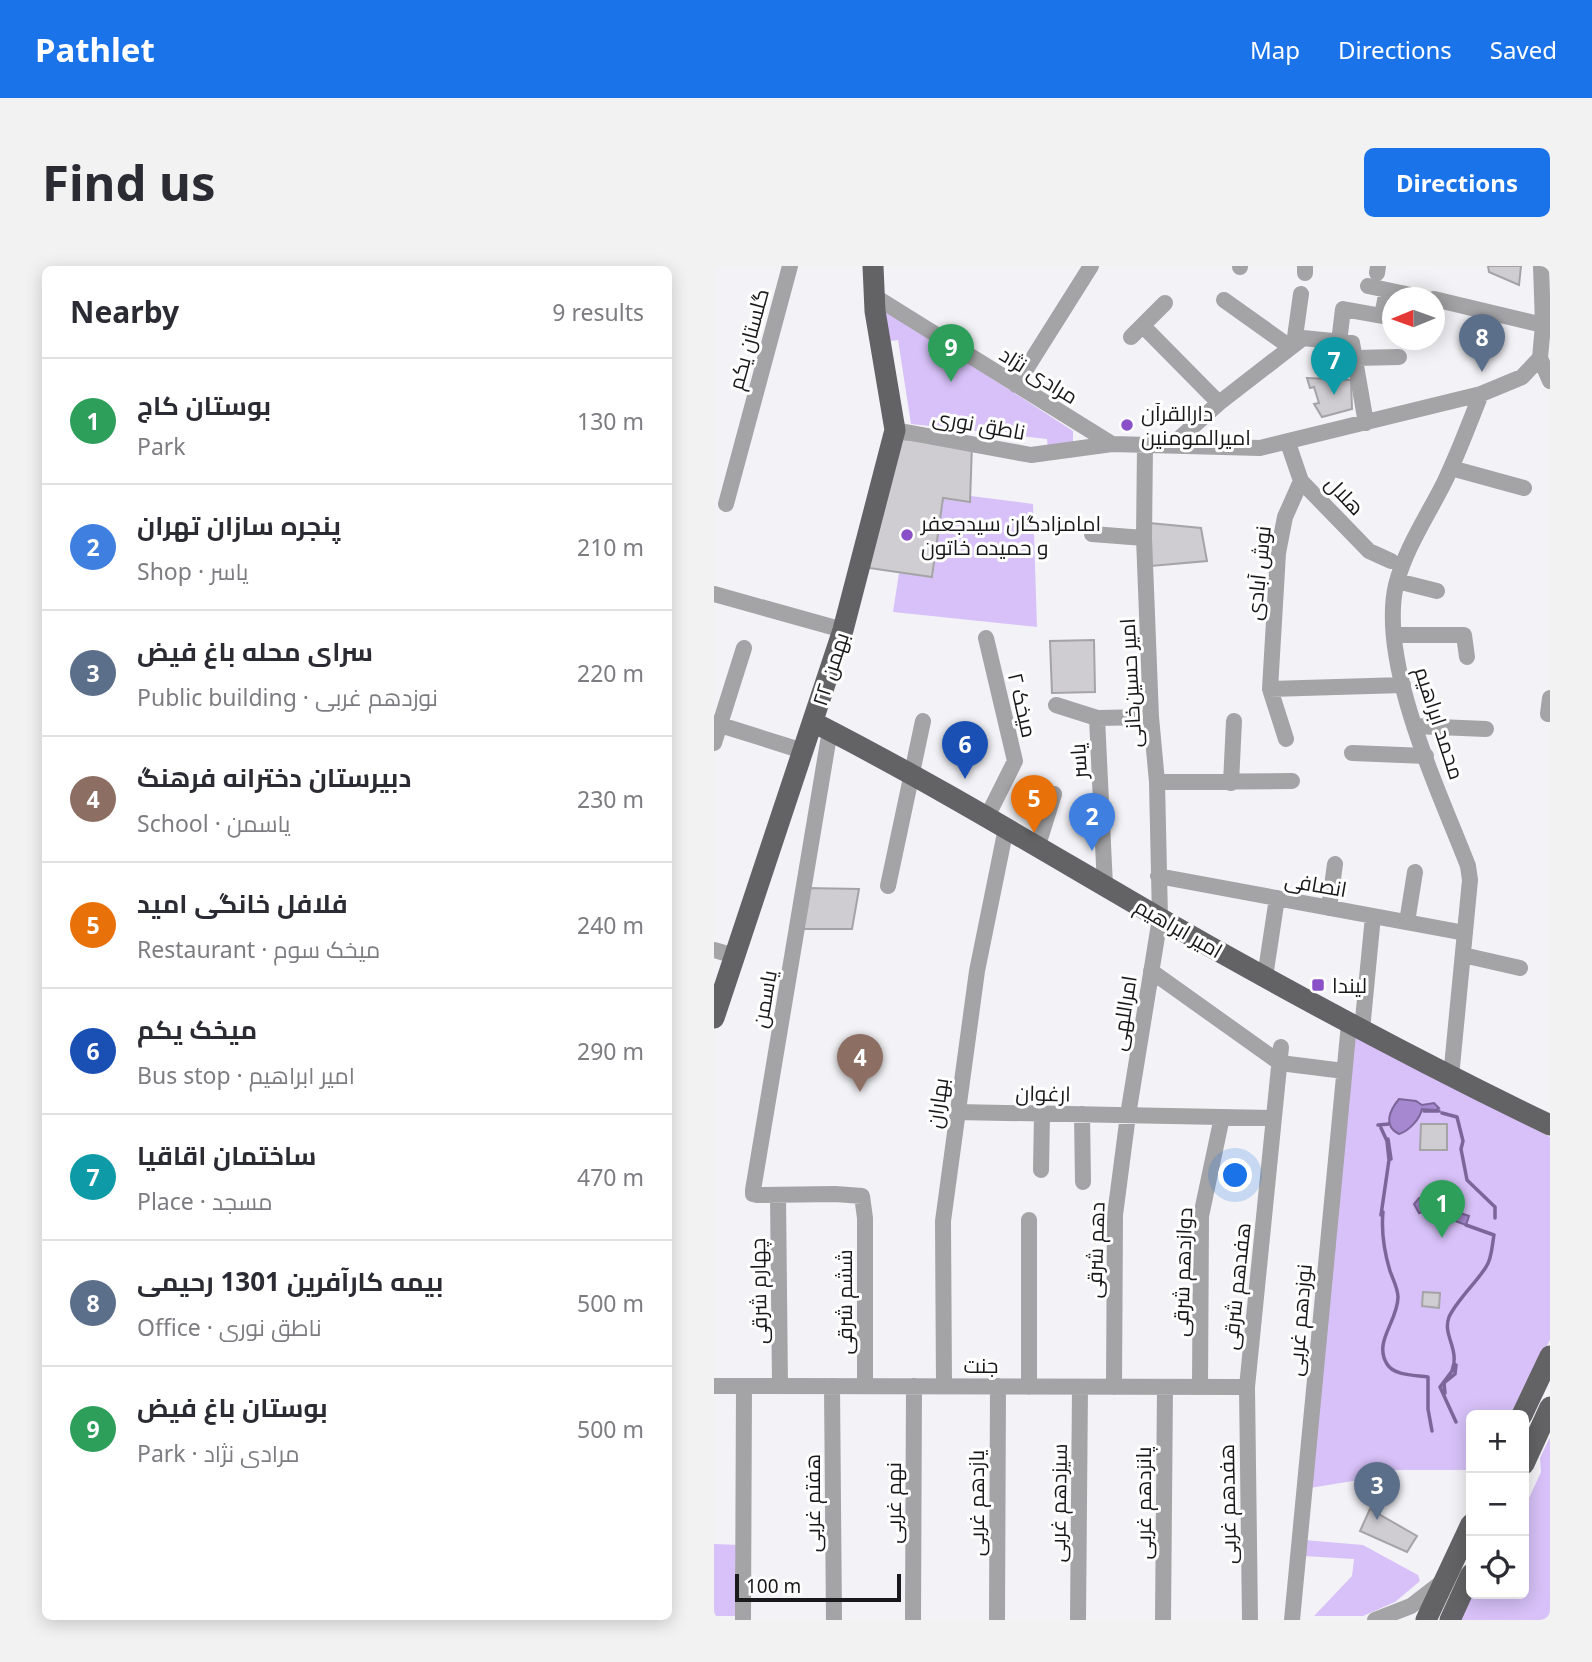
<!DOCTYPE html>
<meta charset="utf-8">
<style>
:root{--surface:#fff;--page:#f2f2f3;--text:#2b2b33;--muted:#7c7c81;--line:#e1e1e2;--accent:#1a73e8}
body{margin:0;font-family:"Noto Sans",Cairo,sans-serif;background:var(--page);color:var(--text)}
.controls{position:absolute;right:21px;bottom:21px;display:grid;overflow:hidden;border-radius:10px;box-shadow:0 4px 18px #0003}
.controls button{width:63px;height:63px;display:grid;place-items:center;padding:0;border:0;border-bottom:2px solid var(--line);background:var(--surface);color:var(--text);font:35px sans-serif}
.compass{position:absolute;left:668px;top:21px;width:63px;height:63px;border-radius:50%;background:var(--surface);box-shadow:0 4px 18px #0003;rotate:269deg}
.scale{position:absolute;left:21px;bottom:18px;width:166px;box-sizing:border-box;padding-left:7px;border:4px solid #19181a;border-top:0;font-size:19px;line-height:24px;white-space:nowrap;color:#19181a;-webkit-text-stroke:5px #fff;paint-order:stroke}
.you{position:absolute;left:522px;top:910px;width:24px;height:24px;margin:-18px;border:5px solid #fff;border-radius:50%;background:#1a73e8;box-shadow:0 0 0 10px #1a73e833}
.badge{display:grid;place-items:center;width:46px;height:46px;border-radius:50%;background:var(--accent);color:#fff;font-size:23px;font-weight:700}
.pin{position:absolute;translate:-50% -58px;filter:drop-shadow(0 2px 4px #0008)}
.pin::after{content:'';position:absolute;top:37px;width:24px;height:21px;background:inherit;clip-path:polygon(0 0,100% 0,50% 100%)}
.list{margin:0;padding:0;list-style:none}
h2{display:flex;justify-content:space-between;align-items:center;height:91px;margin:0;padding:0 28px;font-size:30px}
h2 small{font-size:23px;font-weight:400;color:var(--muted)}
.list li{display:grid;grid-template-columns:46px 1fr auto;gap:21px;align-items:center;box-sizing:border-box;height:126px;padding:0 28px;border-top:2px solid var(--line)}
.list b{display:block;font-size:26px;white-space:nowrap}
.list p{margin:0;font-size:23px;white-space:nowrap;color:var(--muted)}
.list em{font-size:23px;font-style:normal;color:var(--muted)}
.icon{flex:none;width:38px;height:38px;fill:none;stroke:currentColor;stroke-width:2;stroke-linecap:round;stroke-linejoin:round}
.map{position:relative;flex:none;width:836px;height:1354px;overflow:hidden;border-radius:10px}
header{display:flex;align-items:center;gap:42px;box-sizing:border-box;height:98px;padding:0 35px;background:var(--accent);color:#fff}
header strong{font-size:33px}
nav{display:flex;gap:38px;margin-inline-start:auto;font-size:24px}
.intro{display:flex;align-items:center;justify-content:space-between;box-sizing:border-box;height:168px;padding:0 42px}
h1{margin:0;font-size:49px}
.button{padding:18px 32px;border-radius:10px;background:var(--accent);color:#fff;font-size:24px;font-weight:700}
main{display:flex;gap:42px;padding:0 42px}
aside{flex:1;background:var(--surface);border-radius:10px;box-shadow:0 4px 18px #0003}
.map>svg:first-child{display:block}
.green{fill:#d7c1f8}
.water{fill:#a688d0;stroke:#7c6699;stroke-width:2}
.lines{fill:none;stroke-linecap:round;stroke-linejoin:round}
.stream{stroke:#7c6699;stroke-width:3.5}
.building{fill:#cfcdd1;stroke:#a4a3a6;stroke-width:2}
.minor{stroke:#a4a3a5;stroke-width:16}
.major{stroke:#636265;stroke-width:21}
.poi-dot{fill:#8950c8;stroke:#fff;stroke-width:2.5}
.labels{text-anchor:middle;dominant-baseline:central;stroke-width:6;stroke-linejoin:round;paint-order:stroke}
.street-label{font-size:21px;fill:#19181a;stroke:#fff}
.poi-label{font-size:21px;fill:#19181a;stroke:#fff;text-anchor:start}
</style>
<header>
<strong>Pathlet</strong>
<nav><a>Map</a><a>Directions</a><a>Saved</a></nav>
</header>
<div class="intro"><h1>Find us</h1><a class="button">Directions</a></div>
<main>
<aside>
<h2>Nearby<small>9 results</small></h2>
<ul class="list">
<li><span class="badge" style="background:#2e9e5b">1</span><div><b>بوستان کاج</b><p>Park</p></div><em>130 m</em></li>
<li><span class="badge" style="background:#3f7fe0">2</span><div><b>پنجره سازان تهران</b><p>Shop · یاسر</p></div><em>210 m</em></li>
<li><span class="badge" style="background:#5c6f8a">3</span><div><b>سرای محله باغ فیض</b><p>Public building · نوزدهم غربی</p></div><em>220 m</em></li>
<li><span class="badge" style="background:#8d6e63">4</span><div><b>دبیرستان دخترانه فرهنگ</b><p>School · یاسمن</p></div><em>230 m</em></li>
<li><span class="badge" style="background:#e8710a">5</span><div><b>فلافل خانگی امید</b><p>Restaurant · میخک سوم</p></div><em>240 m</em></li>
<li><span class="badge" style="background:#1a4fb4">6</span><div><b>میخک یکم</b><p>Bus stop · امیر ابراهیم</p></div><em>290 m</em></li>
<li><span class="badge" style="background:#0f9aa8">7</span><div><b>ساختمان اقاقیا</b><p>Place · مسجد</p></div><em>470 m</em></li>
<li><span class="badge" style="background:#5c6f8a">8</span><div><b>بیمه کارآفرین 1301 رحیمی</b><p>Office · ناطق نوری</p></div><em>500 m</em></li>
<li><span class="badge" style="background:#2e9e5b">9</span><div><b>بوستان باغ فیض</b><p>Park · مرادی نژاد</p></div><em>500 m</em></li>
</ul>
</aside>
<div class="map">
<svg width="836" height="1354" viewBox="0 0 836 1354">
<rect width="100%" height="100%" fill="#f3f2f6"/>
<path class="green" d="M169 42 359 165V180L334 183 333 173 197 158 184 74 176 75Z
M257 230 319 238 323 361 179 346 185 307 219 312 229 233 256 237Z
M644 769 836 871V1074L800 1149H757V1204H673L669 1210 596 1222 639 775Z
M836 1171V1354H744L757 1328H810V1243L827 1206 826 1192Z
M590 1274 649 1279 704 1309 706 1315 681 1336 649 1350H600L638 1310 640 1293 590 1290Z
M0 1278 25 1279V1350H0Z"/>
<path class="water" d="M685 833 702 835 708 839 720 837 725 842 722 844 708 843C706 853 695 865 685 868 669 860 675 845 685 833Z
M705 932H710L716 937 755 950 752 959 714 945 705 947 700 938Z"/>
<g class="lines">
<path class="stream" d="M710 845H725
M728 847 743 851 749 875 747 883 753 914 781 941V952
M664 859 675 858
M674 873 677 893
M669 946C667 967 670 985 676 1005 679 1013 684 1023 684 1031 684 1055 659 1076 673 1098 680 1110 702 1109 714 1111V1143L718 1165
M667 949 675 894 673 875 667 862
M740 1095C742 1080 729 1067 735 1051 743 1034 762 1017 772 1001 778 993 778 979 780 969L752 959
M740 1097 738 1105 726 1121 742 1156
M731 1127 730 1117 741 1108 742 1099"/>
</g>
<path class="building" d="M774 0H807L805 19 775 6Z
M593 112 637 114 638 143 608 151 600 138 605 137 600 121 596 122Z
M185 173 258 179 256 236 229 232 218 311 155 302Z
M435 257 487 262 493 295 437 300Z
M380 374 381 426 338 427 336 375Z
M92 622 145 623 138 663H84Z
M707 858H733V884H706Z
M709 1026 726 1027 725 1042 708 1040Z
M656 1243 703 1270 693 1286 646 1265Z"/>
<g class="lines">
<path class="minor" d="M526 1V0
M591 7V0
M663 7 664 0
M654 20 711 32
M160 30 398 178
M720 33 829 59 827 0
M510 34 576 81
M429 60 505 137
M417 71 451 37
M625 76 629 43 668 50 673 24
M580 78 587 28
M641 92 685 91
M826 92 836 115
M302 119 377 0
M181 164 317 189 398 178 546 182 767 128 808 111 826 92 829 59 836 53
M574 177 587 215 655 285 677 295
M457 180 505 137 589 72 638 77 652 157
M737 202 810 222
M587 215 571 251 564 287 556 423 689 419
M12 238 76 0
M378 268 430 272
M683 315 723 325
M0 328 129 364
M680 369H750L753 391
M272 372 301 495 273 551
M556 423 572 473
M342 439 383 452 437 451
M834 448 836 432
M383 452 391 620
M0 457 89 485
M700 460 772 463
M116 464 39 924V928L43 929 121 928 148 930 151 952V1120
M0 477 30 382
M638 487 712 490
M443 516 578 515
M517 517 520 455
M324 579 340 528
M444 610 751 667
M174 620 209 455
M615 642 621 598
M693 656 701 606
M0 684 21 690
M749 689 806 702
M437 705 566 797 630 805
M551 711 563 632
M648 764 659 650
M737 811 756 614 754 600C725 525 664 397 682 319 691 283 714 249 730 217 744 188 755 158 767 128
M243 846 560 852
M368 848 369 916
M327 904 328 848
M64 929 66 1120
M315 954V1121
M0 1120 533 1121
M118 1120 120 1354
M230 1120 229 955 263 705 292 562
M400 1121 401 949 414 849 446 652 443 516 437 451 430 272 431 179
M486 1121 487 950 508 851
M29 1354 30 1120
M199 1354 200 1120
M283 1354 284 1120
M364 1354 366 1121
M449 1354 451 1121
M536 1354 533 1121 567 781
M578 1354 635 758
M661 1354 697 1340 728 1316"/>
<path class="major" d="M99 456C217 516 330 585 444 651 573 725 703 795 836 859
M0 752 129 364 181 164 161 45 159 0
M808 1149 836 1090
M810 1198 836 1141
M712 1354 757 1258
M736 1354 757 1308"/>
</g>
<g class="poi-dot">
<circle cx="413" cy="159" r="7"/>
<circle cx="193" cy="269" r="7"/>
<rect x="597" y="712" width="14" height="14" rx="3.5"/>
</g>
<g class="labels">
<g class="street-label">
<text transform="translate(34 73) rotate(-75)">گلستان یکم</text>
<text transform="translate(325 109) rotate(32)">مرادی نژاد</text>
<text transform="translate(265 158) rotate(10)">ناطق نوری</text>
<text transform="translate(631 229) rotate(46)">هلال</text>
<text transform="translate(544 307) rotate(-84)">نوش آبادی</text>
<text transform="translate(116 403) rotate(-72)">۲۲ بهمن</text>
<text transform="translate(416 417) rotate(-93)">امیر حسین‌خانی</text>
<text transform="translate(309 439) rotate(77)">میخک ۲</text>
<text transform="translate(726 457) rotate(72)">محمد ابراهیم</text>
<text transform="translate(364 495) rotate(-93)">یاسر</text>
<text transform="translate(602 618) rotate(10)">انصافی</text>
<text transform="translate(465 662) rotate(30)">امیر ابراهیم</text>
<text transform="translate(50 733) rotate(-80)">یاسمن</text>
<text transform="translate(409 747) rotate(-81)">امراللهی</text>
<text transform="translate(329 827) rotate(1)">ارغوان</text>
<text transform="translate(223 837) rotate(-82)">بهاران</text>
<text transform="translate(381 984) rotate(-88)">دهم شرقی</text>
<text transform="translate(468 1006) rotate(-88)">دوازدهم شرقی</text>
<text transform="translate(522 1020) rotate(-84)">هفدهم شرقی</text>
<text transform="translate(44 1025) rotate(-91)">چهارم شرقی</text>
<text transform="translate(130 1036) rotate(-90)">ششم شرقی</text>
<text transform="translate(585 1054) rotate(-85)">نوزدهم غربی</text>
<text x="267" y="1099">جنت</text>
<text transform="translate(98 1237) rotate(-90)">هفتم غربی</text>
<text transform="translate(179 1237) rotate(-90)">نهم غربی</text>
<text transform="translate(262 1237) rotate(-90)">یازدهم غربی</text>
<text transform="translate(344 1237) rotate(-89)">سیزدهم غربی</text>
<text transform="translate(429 1237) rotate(-90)">پانزدهم غربی</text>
<text transform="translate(513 1238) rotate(-91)">هفدهم غربی</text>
</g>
<g class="poi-label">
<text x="427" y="147">دارالقرآن<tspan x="427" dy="24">امیرالمومنین</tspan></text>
<text x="207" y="257">امامزادگان سیدجعفر<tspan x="207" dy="24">و حمیده خاتون</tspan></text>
<text x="618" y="719">لیندا</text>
</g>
</g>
</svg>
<div class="controls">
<button>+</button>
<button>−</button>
<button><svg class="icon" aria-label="locate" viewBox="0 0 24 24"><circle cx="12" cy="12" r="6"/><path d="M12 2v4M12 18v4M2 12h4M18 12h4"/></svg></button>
</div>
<svg class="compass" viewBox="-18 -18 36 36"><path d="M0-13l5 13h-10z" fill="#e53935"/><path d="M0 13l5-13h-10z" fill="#7c7c81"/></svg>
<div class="scale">100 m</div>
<div class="you"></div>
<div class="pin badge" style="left:728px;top:972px;background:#2e9e5b">1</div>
<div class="pin badge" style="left:378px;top:585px;background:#3f7fe0">2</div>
<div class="pin badge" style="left:663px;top:1254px;background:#5c6f8a">3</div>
<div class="pin badge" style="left:146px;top:826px;background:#8d6e63">4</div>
<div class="pin badge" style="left:320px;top:567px;background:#e8710a">5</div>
<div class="pin badge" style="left:251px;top:513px;background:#1a4fb4">6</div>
<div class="pin badge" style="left:620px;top:129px;background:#0f9aa8">7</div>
<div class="pin badge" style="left:768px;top:106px;background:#5c6f8a">8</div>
<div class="pin badge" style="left:237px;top:116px;background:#2e9e5b">9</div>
</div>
</main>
